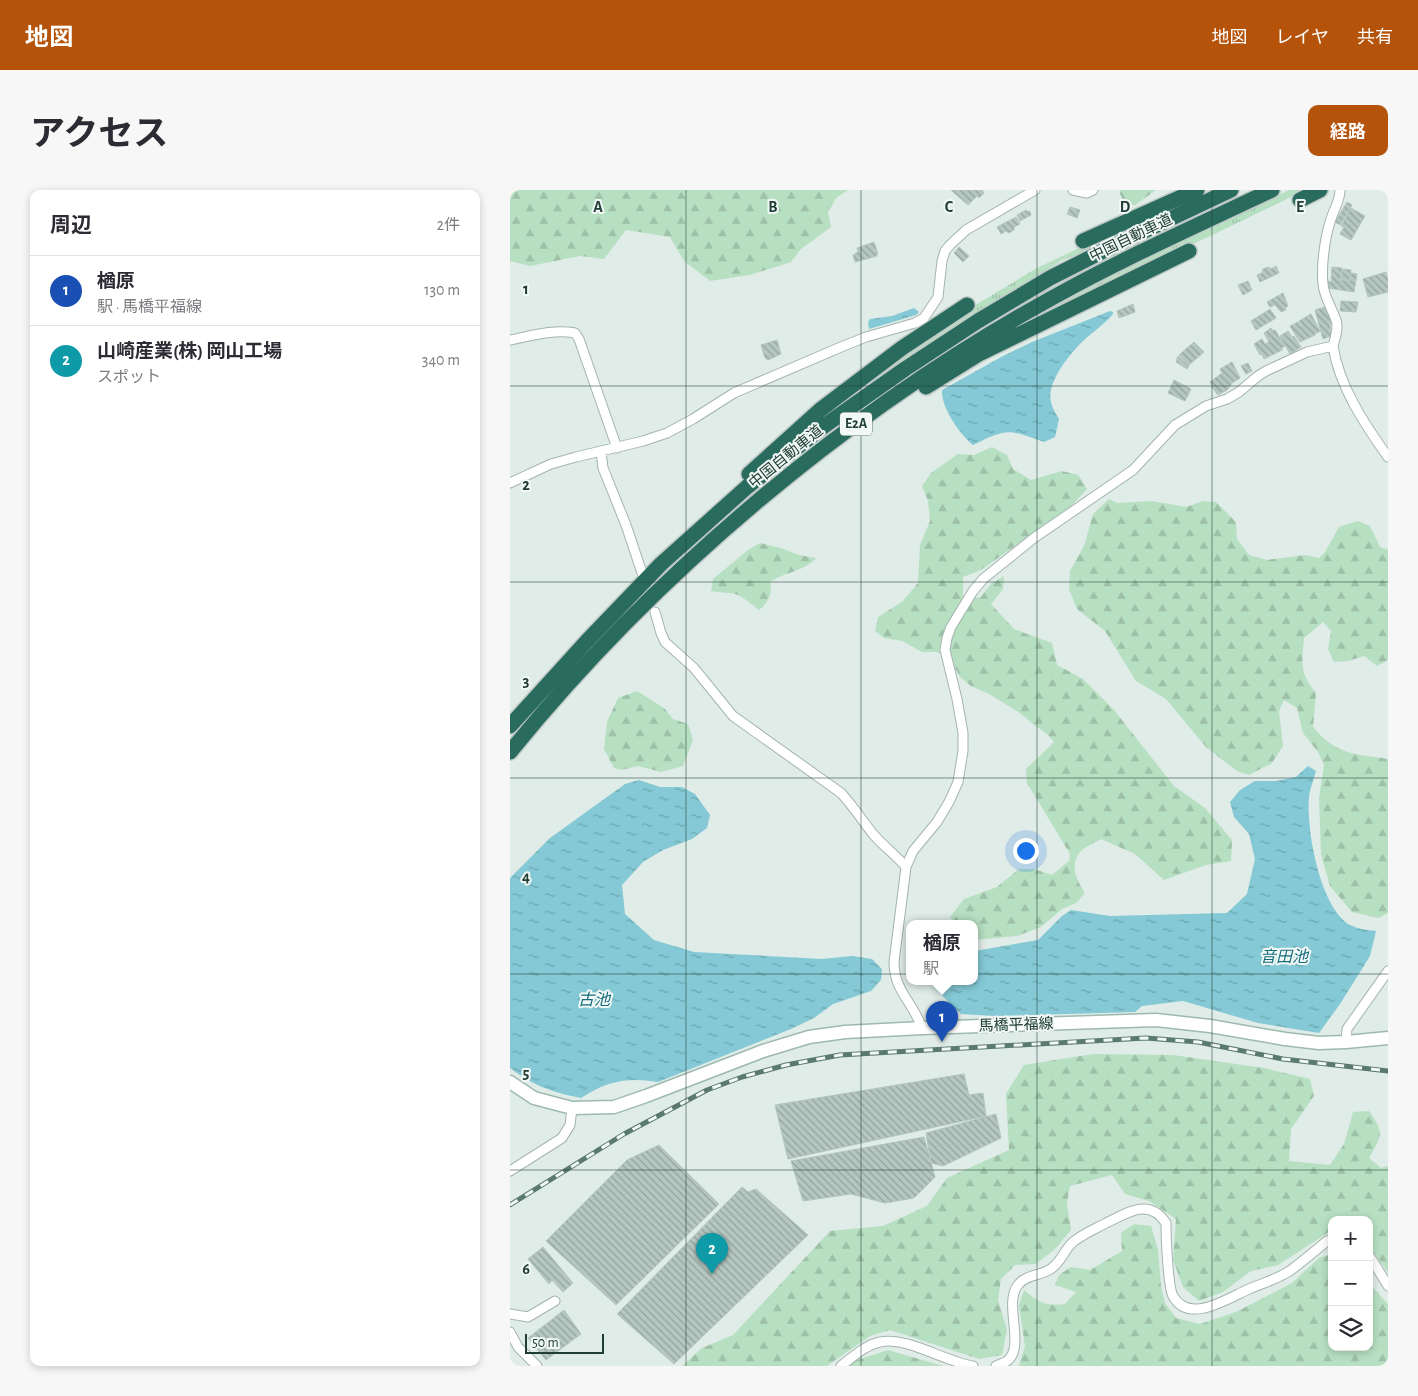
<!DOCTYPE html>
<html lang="ja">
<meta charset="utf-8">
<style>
:root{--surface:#fff;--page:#f7f7f7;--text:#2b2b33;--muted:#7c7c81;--line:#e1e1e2;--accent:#b45309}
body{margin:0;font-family:"Alegreya Sans","Noto Sans JP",sans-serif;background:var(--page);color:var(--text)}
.controls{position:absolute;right:15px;bottom:15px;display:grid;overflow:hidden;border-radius:10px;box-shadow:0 2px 8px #0003}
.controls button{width:45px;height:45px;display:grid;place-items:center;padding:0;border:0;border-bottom:1px solid var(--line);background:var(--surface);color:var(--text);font:25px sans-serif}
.scale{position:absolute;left:15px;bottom:12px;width:79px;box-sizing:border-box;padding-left:5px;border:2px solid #203e36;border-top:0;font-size:14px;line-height:18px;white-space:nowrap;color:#203e36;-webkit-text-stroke:4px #f1f8f5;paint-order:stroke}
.you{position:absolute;left:515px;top:660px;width:18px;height:18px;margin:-12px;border:4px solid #fff;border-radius:50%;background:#1a73e8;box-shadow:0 0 0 8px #1a73e833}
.badge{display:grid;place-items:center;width:32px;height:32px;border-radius:50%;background:var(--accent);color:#fff;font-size:16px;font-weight:700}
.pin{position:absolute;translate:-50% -41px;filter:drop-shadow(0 1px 2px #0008)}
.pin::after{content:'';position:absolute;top:26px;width:18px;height:15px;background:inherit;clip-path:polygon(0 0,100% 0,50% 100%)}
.popup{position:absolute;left:396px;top:730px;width:72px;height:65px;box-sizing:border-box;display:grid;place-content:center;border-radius:10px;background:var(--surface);filter:drop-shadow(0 1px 4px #0005);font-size:16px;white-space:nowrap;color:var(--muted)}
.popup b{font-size:19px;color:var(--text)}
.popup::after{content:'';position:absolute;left:50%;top:100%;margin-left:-10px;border:10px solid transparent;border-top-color:var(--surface)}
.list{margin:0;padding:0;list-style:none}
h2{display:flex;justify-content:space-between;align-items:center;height:65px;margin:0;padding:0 20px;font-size:21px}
h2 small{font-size:16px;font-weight:400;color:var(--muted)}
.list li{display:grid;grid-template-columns:32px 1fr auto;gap:15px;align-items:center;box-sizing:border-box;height:70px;padding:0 20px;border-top:1px solid var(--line)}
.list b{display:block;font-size:19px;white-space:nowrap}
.list p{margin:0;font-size:16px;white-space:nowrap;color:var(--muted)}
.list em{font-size:16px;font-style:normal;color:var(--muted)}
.icon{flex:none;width:28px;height:28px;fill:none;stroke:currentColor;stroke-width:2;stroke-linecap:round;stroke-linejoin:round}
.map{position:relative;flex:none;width:878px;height:1176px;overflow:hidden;border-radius:10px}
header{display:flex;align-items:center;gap:30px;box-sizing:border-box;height:70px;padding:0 25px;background:var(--accent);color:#fff}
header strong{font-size:24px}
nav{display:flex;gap:28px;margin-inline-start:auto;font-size:18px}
.intro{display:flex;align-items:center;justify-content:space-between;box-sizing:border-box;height:120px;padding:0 30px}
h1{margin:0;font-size:35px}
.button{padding:12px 22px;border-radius:10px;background:var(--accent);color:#fff;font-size:18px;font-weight:700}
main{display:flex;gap:30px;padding:0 30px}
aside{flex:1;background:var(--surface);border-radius:10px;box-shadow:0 2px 8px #0003}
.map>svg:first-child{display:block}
.grass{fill:url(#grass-tufts)}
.forest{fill:url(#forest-firs)}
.water{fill:url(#water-ripples)}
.building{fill:url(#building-back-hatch);stroke:#b2c6be}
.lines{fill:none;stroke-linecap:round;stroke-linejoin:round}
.street-casing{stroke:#a3b4ae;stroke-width:11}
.secondary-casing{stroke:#9eb9af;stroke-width:15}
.highway-casing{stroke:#c1c9c7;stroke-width:18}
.street{stroke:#fff;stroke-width:9}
.secondary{stroke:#fff;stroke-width:12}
.highway{stroke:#296c5e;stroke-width:15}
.rail-casing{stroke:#5a7971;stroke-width:5}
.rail{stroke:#f1f8f5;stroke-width:3;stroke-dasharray:9;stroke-linecap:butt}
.grid{fill:none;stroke:#203e36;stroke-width:1;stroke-opacity:0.55}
.labels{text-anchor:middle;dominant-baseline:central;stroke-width:4;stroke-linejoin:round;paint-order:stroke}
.shield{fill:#f1f8f5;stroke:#5f766f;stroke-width:1}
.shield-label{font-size:14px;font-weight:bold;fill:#203e36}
.street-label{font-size:15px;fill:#203e36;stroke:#f1f8f5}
.water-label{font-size:16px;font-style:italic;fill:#166c7d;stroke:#f1f8f5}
.grid-label{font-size:16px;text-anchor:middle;font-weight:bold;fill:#203e36;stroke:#f1f8f5;stroke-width:4;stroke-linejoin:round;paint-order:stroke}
</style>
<header>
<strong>地図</strong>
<nav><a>地図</a><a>レイヤ</a><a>共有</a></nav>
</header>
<div class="intro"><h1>アクセス</h1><a class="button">経路</a></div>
<main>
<aside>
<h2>周辺<small>2件</small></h2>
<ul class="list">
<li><span class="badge" style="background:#1a4fb4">1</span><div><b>楢原</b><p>駅 · 馬橋平福線</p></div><em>130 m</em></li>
<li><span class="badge" style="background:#0f9aa8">2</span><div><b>山崎産業(株) 岡山工場</b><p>スポット</p></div><em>340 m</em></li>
</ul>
</aside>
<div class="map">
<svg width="878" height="1176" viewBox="0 0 878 1176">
<defs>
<pattern id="grass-tufts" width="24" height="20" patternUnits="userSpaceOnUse" patternTransform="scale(1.25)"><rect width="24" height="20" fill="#b7dfc2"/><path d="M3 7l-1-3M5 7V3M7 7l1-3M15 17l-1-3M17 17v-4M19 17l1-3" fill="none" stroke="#9dc0a7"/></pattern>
<pattern id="forest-firs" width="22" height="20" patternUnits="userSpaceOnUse" patternTransform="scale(1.25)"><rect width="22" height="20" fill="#b7dfc2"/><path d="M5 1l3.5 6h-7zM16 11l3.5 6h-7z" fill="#9dc0a7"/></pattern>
<pattern id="water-ripples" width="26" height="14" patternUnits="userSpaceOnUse" patternTransform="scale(1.25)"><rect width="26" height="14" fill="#84c9d5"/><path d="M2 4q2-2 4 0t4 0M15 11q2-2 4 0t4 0" fill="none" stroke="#6ca5ae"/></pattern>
<pattern id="building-back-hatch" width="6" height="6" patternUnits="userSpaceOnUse" patternTransform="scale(1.25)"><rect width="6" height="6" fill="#b5c7c0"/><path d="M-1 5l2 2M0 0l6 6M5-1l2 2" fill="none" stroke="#93a39d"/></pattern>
</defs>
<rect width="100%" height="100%" fill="#e0ece7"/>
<path class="grass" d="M779 0H796L500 142C590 89 685 44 779 0Z
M622 33 624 39 572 63 552 70 526 88 464 125 356 197 306 232 447 126 527 78Z"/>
<path class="forest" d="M0 0H338L326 8 318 22 321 37 291 59 281 72 240 85 200 91 174 71 160 47 116 40 94 69 70 66 20 76 0 71Z
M610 0H646L625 15 615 14 610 4Z
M482 257 497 265 503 279 521 290 552 281 568 285 577 299 561 316 471 380 453 387V406L470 408 481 394 494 386 493 399 481 414 504 439 542 453 547 475 573 489 604 520 664 596 695 618 722 650 721 671 696 675 654 690 625 664 591 649C585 653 574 657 570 662 559 675 567 691 575 703L566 713 552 719 531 737 507 746 465 750 464 733H444L440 727 454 709 487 697 509 679H524L542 685 559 671 560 664 517 593 516 579 544 552 536 543 524 535 510 523 479 504 461 496 450 487 439 467 426 462H412L392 451 374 448 365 441 368 427 392 412 408 393 410 355 420 331 418 311 412 296 421 283 448 264 464 265Z
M599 309 607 313 642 311 676 317 693 311 706 312 726 332 727 349 739 365 757 370 795 365 809 368 815 362 829 337 848 331 860 336 870 357 878 360V470L867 476 854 466 838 471 824 472 818 459 821 441 813 432 794 448C792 474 789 482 806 503L803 537C826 565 845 564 878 569V723L868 728 842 722 820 696 811 664 809 608 814 575 808 562 793 543 787 518 774 510 769 521 773 556 762 573 739 585 727 581 696 557 656 509 626 491 595 441 567 419 559 399 560 381 574 356 583 324Z
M250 353 271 358 289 365 306 368C294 382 274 382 260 392 263 403 258 413 249 420 242 415 234 407 225 404 218 402 209 403 201 401L203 389 238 360Z
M127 501 154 518 163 529 178 534 183 550 173 576 151 582 128 576 112 580 104 578 94 559 97 532 108 508Z
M583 864 663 865 754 878 800 889 804 906 781 939 779 971 820 975 834 954 843 922 859 921C875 944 872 945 859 968L871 978 878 976V1083L859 1055V1030H822V1040L768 1075 741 1081 713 1102 689 1111 673 1097 663 1070 666 1029 639 1011 615 1004 602 985 560 996 557 1013 561 1040 545 1059 526 1074 505 1075 491 1089 488 1110 497 1140 492 1165 469 1169 380 1140 360 1146 317 1176H172L192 1158 223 1145 320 1041 373 1036 417 1016 437 988 499 960 496 904 514 875Z
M624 1034 641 1036 648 1060 651 1096 655 1113 666 1128 690 1134 726 1122 782 1093 809 1068 822 1064V1157H859V1093L878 1114V1176H509L515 1156 509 1115 514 1100C528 1112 537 1117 555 1114L566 1102 545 1095 549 1085 561 1077 580 1080 612 1061 611 1043Z
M378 1160 433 1176H339L347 1170Z"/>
<path class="water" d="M404 118 409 122 406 125 359 139 358 133 360 129 382 126Z
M600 121 603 122V124C594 135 582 142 572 152 559 165 536 193 541 212 542 217 546 224 549 229L545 247 534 252C497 239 498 238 463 255 450 244 431 218 432 200L493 166 522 152Z
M798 576 806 581C804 589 800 598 799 607 796 639 810 718 840 735 848 739 857 740 866 741L860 766 830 814 809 843 748 833 673 811 632 816 625 822 485 826 451 824 417 791H464L465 761 528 750 552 726 561 720 600 726 717 723 737 704 745 669 739 644 724 627 720 612 730 600 745 591H766L786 587Z
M129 590 150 597H172L185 604 200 625 197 638 182 649 153 660 133 672 112 695 115 724 144 750 184 762 312 769 342 766 362 769 372 779 371 790 361 801 323 814 304 828 281 839 148 892C117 887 97 891 71 908 41 902 24 896 0 878V688L40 648 115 594Z"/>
<path class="building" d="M441 0H472L474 3 469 8 467 6 458 15Z
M837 12 842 15 830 35 825 32Z
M560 17 570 20 567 28 557 24Z
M841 18 855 26 841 50 830 44 834 37 831 36Z
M516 20 518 22 520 21 521 25 510 31 507 25Z
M506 27 510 34 504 37V40L499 43 496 41 491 44 487 37Z
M364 52 368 64 366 65 367 66 345 72 343 65 348 62 347 58Z
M449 57 459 66 453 72 444 63Z
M766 76 769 83 750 92 747 85 752 83 753 79 758 77 761 79Z
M822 77 832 78 830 90 840 91 841 83 847 84 844 102 817 98 818 91 821 92Z
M833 79 841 80 839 90 831 89Z
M876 82 878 89V102L858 107 853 89Z
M738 91 742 100 733 105 728 95Z
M773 103 778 116 775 118 776 120 771 122 765 115 760 117 757 112Z
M831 111 848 112 846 122 830 121Z
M623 114 625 122 609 128 607 121Z
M815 117 822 134 820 135 821 146 813 149 805 120Z
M760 119 766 128 746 140 741 131Z
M801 124 810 141 805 144V145L790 152 780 136 788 132 791 137 792 136 789 131Z
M761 138 763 141 765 140 775 156 772 158V160L754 169 752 164 750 165 744 154 752 149 755 154 759 152 754 143Z
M778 141 782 147 784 146 791 157 780 164 770 146Z
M267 150 271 164 258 170 255 168 251 155Z
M684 152 694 162 679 175 669 165Z
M668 166 679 176 677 179 666 172Z
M722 172 730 188 722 193 717 200 708 205 701 196H702L700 192 712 183 710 179Z
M738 173 742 181 736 184 731 176Z
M664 190 681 199 675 211 658 203Z
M454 884 459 905 473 903 476 926 278 969 265 915Z
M486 924 491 948 433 976 421 973 416 943Z
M414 947 425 987 404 1008 375 1013 341 1004 293 1011 281 971Z
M149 955 209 1014 106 1115 36 1051 117 970Z
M232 997 238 1002 246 999 298 1045 164 1174 107 1124Z
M33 1057 63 1093 53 1102 42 1090 39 1094 18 1069Z
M54 1120 71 1144 36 1170 18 1148Z"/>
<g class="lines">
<defs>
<path id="street" d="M563 0 577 3 583 0
M0 150C21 146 43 139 65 143L69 149 107 258
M823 156C825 148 829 138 826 130 822 118 814 107 813 94 811 76 815 46 821 29 824 19 830 11 830 0
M91 262 93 278 116 335 132 383
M0 293 41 274 66 267 133 251 157 243 183 229 224 203 331 157 356 147 405 133 414 128 428 107 432 71 435 61 440 55 456 40 525 0
M145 422 151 443 155 452 184 478 223 526 331 603C343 616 352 630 363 644 373 656 386 665 396 677
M412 838C403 812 384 801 384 772L396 677 403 661 427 632 439 612 448 592 453 561V543L447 509 435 460 437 448 441 437 463 401 473 389 524 348 623 280 665 235 696 216 717 209 729 202 748 186 756 181 797 162 823 156C829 196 855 235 878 267
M836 852 837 839 878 781
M0 981 52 948 60 935 62 918
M859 1065 878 1096
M0 1124 18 1127 45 1111
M0 1142 8 1157 27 1176
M331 1176C343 1167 355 1155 370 1152 396 1146 436 1172 463 1176
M486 1176C490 1174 494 1173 497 1171 516 1157 493 1113 508 1095 516 1084 532 1086 542 1078 552 1071 554 1060 563 1052 573 1044 585 1039 596 1033 617 1023 639 1007 656 1033 656 1047 658 1097 663 1106 679 1135 718 1108 739 1099 753 1093 768 1089 781 1080 793 1071 805 1061 817 1051L822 1050"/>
<path id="secondary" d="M0 892 24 908 62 918 104 917 136 906 253 861 299 847 335 842 412 838 646 830 700 836 775 849 809 853 836 852 878 848"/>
<path id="highway" d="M790 10 810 0
M573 51 687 0
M416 197 469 164 679 61
M239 284 310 220 392 158 457 115
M0 536 77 451 151 374 237 297 314 236 395 179 468 131 540 88 609 53 721 0
M0 562C146 382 339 220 542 108 614 68 688 35 762 0"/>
</defs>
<use href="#street" class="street-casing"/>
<use href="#secondary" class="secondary-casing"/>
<use href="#highway" class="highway-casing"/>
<use href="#street" class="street"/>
<use href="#secondary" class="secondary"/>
<use href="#highway" class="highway"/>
<defs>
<path id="rail" d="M0 1015 114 944 197 900 232 887 276 875 330 865 636 848 688 852 773 869 878 881"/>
</defs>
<use href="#rail" class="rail-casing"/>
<use href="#rail" class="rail"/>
</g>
<path class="grid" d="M176 0V1176M351 0V1176M527 0V1176M702 0V1176M0 196H878M0 392H878M0 588H878M0 784H878M0 980H878"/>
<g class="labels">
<rect class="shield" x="330" y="222.5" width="32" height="23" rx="4"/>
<g class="shield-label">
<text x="346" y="234">E2A</text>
</g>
<g class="street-label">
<text transform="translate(621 48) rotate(-26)">中国自動車道</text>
<text transform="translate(276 267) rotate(-39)">中国自動車道</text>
<text transform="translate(506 835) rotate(-2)">馬橋平福線</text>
</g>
<g class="water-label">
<text x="774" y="767">音田池</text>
<text x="84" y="810">古池</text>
</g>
</g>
<g class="grid-label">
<text x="88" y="22">A</text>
<text x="263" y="22">B</text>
<text x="439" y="22">C</text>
<text x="615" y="22">D</text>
<text x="790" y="22">E</text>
<text x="16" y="104">1</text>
<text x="16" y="300">2</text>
<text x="16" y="496">3</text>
<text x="16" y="692">4</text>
<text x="16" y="888">5</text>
<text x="16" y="1084">6</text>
</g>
</svg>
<div class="controls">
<button>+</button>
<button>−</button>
<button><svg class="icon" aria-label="layers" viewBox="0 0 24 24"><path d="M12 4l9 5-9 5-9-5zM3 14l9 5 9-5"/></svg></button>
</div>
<div class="scale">50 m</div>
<div class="you"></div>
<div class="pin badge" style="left:432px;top:852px;background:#1a4fb4">1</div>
<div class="popup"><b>楢原</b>駅</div>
<div class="pin badge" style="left:202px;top:1084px;background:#0f9aa8">2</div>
</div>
</main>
